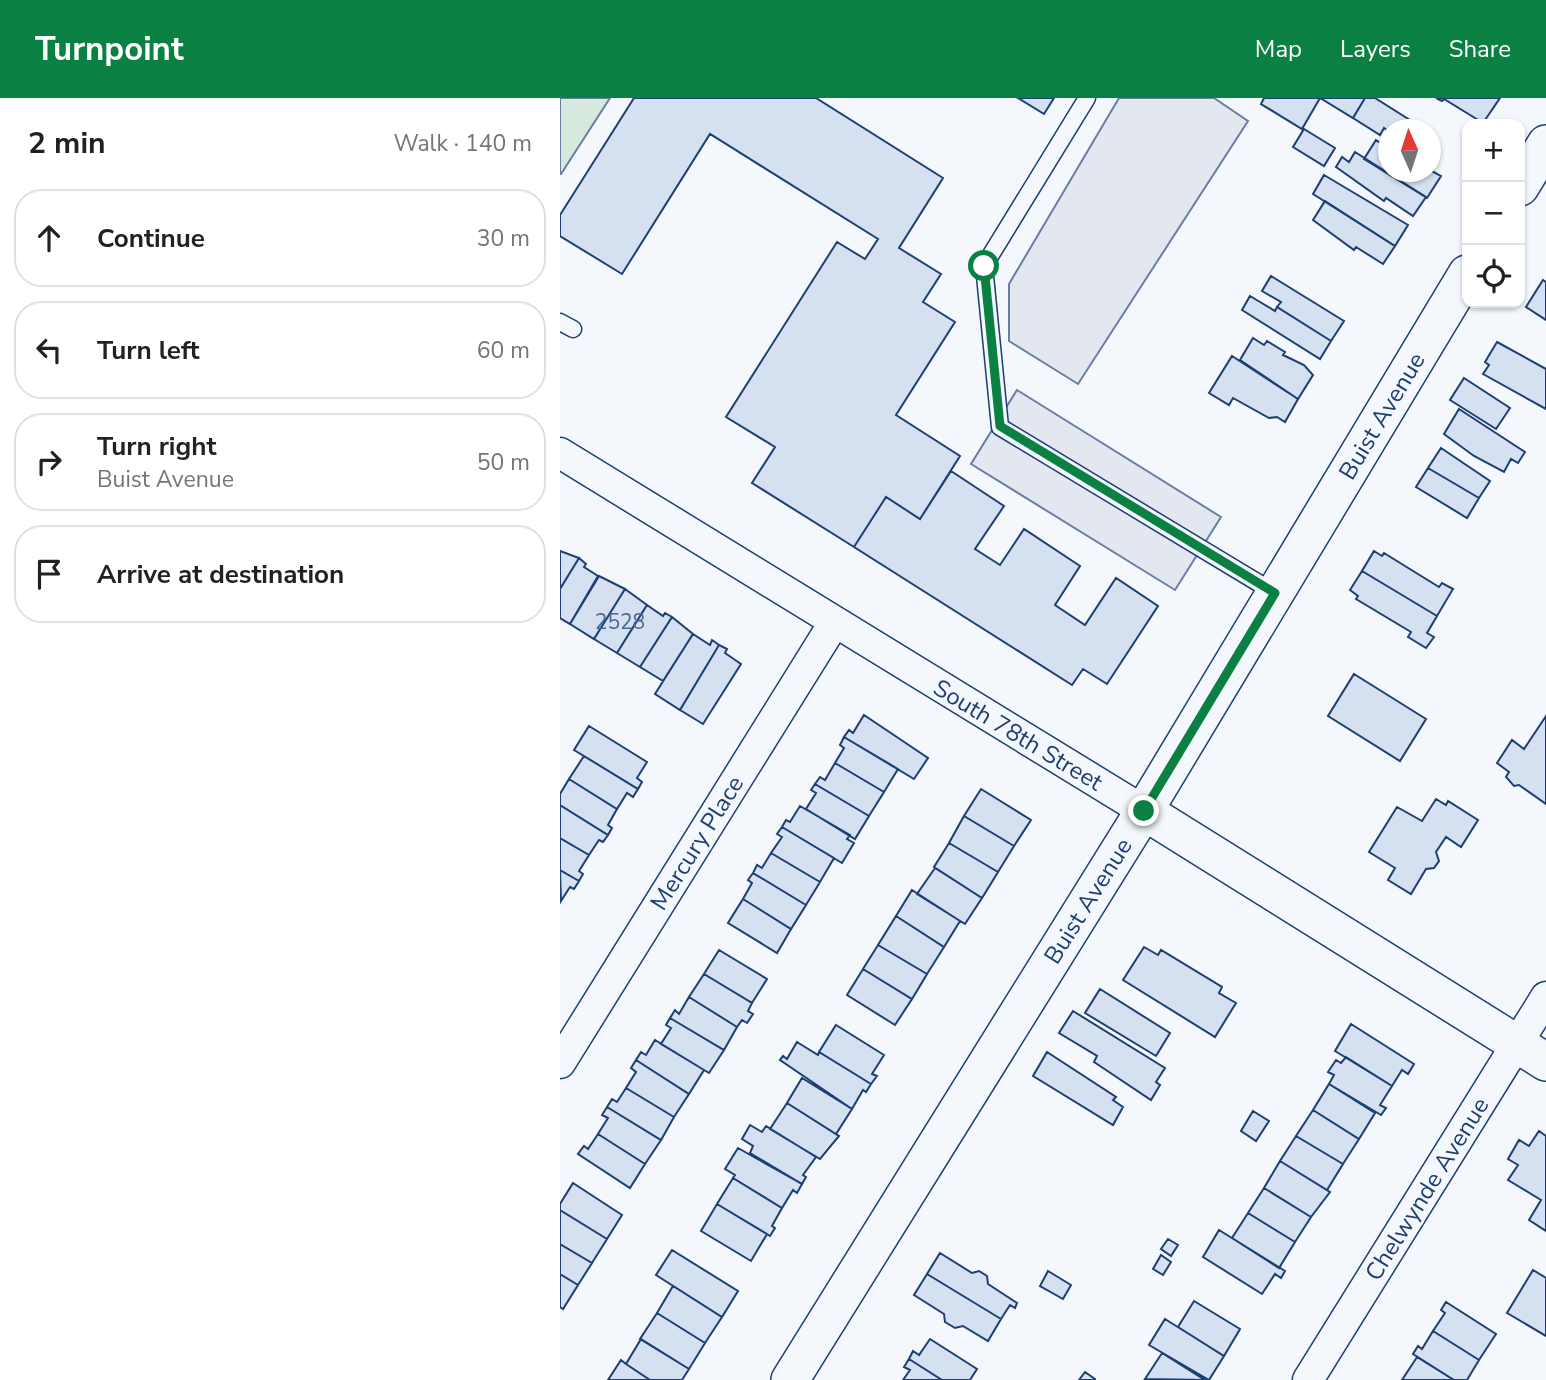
<!DOCTYPE html>
<meta charset="utf-8">
<style>
:root{--surface:#fff;--page:#f2f2f2;--text:#202124;--muted:#757577;--line:#e0e0e0;--accent:#0b8043}
body{margin:0;font-family:"Nunito Sans",sans-serif;background:var(--page);color:var(--text)}
.controls{position:absolute;right:21px;top:21px;display:grid;overflow:hidden;border-radius:14px;box-shadow:0 2px 5px #0004}
.controls button{width:63px;height:63px;display:grid;place-items:center;padding:0;border:0;border-bottom:2px solid var(--line);background:var(--surface);color:var(--text);font:35px sans-serif}
.compass{position:absolute;left:818px;top:21px;width:63px;height:63px;border-radius:50%;background:var(--surface);box-shadow:0 2px 5px #0004;rotate:357deg}
.stop{position:absolute;width:21px;height:21px;margin:-16px;border:5px solid #0b8043;border-radius:50%;background:#fff}
.stop.end{background:#0b8043;border-color:#fff;box-shadow:0 2px 7px #0008}
.list{margin:0;padding:0;list-style:none}
h2{display:flex;justify-content:space-between;align-items:center;height:91px;margin:0;padding:0 28px;font-size:30px}
h2 small{font-size:23px;font-weight:400;color:var(--muted)}
.list li{display:grid;grid-template-columns:46px 1fr auto;gap:21px;align-items:center;box-sizing:border-box;height:98px;margin:0 14px 14px;padding:0 14px;border:2px solid var(--line);border-radius:28px}
.list b{display:block;font-size:26px;white-space:nowrap}
.list p{margin:0;font-size:23px;white-space:nowrap;color:var(--muted)}
.list em{font-size:23px;font-style:normal;color:var(--muted)}
.icon{flex:none;width:38px;height:38px;fill:none;stroke:currentColor;stroke-width:2;stroke-linecap:round;stroke-linejoin:round}
.map{position:relative;flex:none;width:986px;height:1282px;overflow:hidden}
header{display:flex;align-items:center;gap:42px;box-sizing:border-box;height:98px;padding:0 35px;background:var(--accent);color:#fff}
header strong{font-size:33px}
nav{display:flex;gap:38px;margin-inline-start:auto;font-size:24px}
main{display:flex}
aside{flex:1;background:var(--surface)}
.map>svg:first-child{display:block}
.green{fill:#d7e8df;stroke:#687fa3;stroke-width:2}
.parking{fill:#e3e8f0;stroke:#687fa3;stroke-width:2}
.building{fill:#d5e0f0;stroke:#1d3f73;stroke-width:2}
.lines{fill:none;stroke-linecap:round;stroke-linejoin:round}
.service-casing{stroke:#1d3f73;stroke-width:19}
.minor-casing{stroke:#1d3f73;stroke-width:33}
.tertiary-casing{stroke:#1d3f73;stroke-width:40}
.service{stroke:#f4f7fb;stroke-width:16}
.minor{stroke:#f4f7fb;stroke-width:30}
.tertiary{stroke:#f4f7fb;stroke-width:37}
.route{stroke:#0b8043;stroke-width:9}
.labels{text-anchor:middle;dominant-baseline:central;stroke-width:5;stroke-linejoin:round;paint-order:stroke}
.number-label{font-size:21px;fill:#4b6792}
.street-label{font-size:24px;fill:#1d3f73;stroke:#f4f7fb}
</style>
<header>
<strong>Turnpoint</strong>
<nav><a>Map</a><a>Layers</a><a>Share</a></nav>
</header>
<main>
<aside>
<h2>2 min<small>Walk · 140 m</small></h2>
<ul class="list">
<li><svg class="icon" aria-label="ahead" viewBox="0 0 24 24"><path d="M12 20V5M6 11l6-6 6 6"/></svg><div><b>Continue</b></div><em>30 m</em></li>
<li><svg class="icon" aria-label="left" viewBox="0 0 24 24"><path d="M17 20v-9H6M10 6l-5 5 5 5"/></svg><div><b>Turn left</b></div><em>60 m</em></li>
<li><svg class="icon" aria-label="right" viewBox="0 0 24 24"><path d="M7 20v-9h11M14 6l5 5-5 5"/></svg><div><b>Turn right</b><p>Buist Avenue</p></div><em>50 m</em></li>
<li><svg class="icon" aria-label="arrive" viewBox="0 0 24 24"><path d="M6 21V4h12l-3 4 3 4H6"/></svg><div><b>Arrive at destination</b></div></li>
</ul>
</aside>
<div class="map">
<svg width="986" height="1282" viewBox="0 0 986 1282">
<rect width="100%" height="100%" fill="#f4f7fb"/>
<path class="green" d="M0 0H50L1 76H0Z"/>
<path class="parking" d="M559 0H654L688 23 518 286 449 243V186Z
M457 292 661 419 615 492 411 366Z"/>
<path class="building" d="M74 0H256L383 80 339 150 381 176 363 204 395 224 336 317 400 358 360 421 326 399 294 449 192 385 215 349 166 319 277 144 305 161 318 141 150 36 62 176 0 138V117Z
M458 0H494L484 16Z
M704 0H805L793 20 760 0 742 31 701 6Z
M805 0H815L861 29 828 33 824 30 820 37 793 20Z
M876 0H940L923 25 884 1 882 3Z
M744 31 775 50 764 68 733 49Z
M816 42 828 50V74L870 72 881 78 867 100 804 61Z
M795 54 866 99 853 118 826 100 824 103 776 69 782 59 789 64Z
M764 77 848 127 835 148 753 96Z
M765 103 835 148 823 166 796 149 794 152 753 122Z
M711 178 784 223 771 243 717 209 721 204 702 193Z
M983 182 986 184V222L966 209Z
M690 198 715 213 717 209 771 243 760 261 682 212Z
M693 240 704 247 707 243 725 254 723 257 744 267 753 277 738 301 680 262Z
M937 244 986 271V311L923 276 929 267 925 264Z
M672 258 738 301 725 324 717 319 709 320 673 300 669 307 649 295Z
M904 280 950 310 936 331 890 302Z
M899 311 965 354 958 365 951 361 944 374 914 358 884 336Z
M881 350 930 383 919 400 868 370Z
M868 370 919 400 907 420 856 389Z
M391 373 444 408 415 451 440 467 464 431 520 468 495 507 525 527 556 480 598 508 547 586 523 571 512 587 294 449 326 399 360 421Z
M0 453 19 460 0 491Z
M814 453 822 458 824 455 879 489 882 485 893 491 877 518 802 473Z
M19 460 26 466 24 469 38 478 10 526 0 520V491Z
M802 473 877 518 867 535 874 539 866 550 848 539 851 534 796 501 798 498 790 492Z
M39 478 65 491 34 541 10 526Z
M65 491 87 507 57 555 34 541Z
M87 507 103 518 105 515 112 519 80 569 57 555Z
M112 519 133 536 103 583 80 569Z
M133 536 150 547 152 542 159 547 120 612 95 596Z
M159 547 167 551 165 555 181 566 143 626 120 612Z
M794 576 866 621 840 663 768 618Z
M304 617 368 660 354 681 284 639 289 632 293 635Z
M986 618V706L959 687 954 688 946 679 949 674 937 665 952 642 964 651Z
M29 628 87 664 77 680 82 684 78 691 14 652Z
M284 639 338 671 324 694 275 665 284 650 280 647Z
M24 658 78 691 73 699 67 695 57 711 9 681Z
M275 665 324 694 309 718 255 686 260 679 265 682Z
M9 681 57 711 48 727 52 730 48 737 0 707V696Z
M255 686 309 718 295 741 246 711 256 695 251 692Z
M421 691 471 722 454 748 404 718Z
M876 701 886 707 888 703 918 722 901 749 886 739 876 754 879 763 874 770 866 771 851 796 828 782 835 770 809 754 837 709 862 723Z
M0 707 48 737 43 744 39 742 29 757 0 740Z
M240 708 290 737 287 741 294 745 282 765 222 729 226 722 230 724Z
M404 718 454 748 438 774 389 745Z
M222 729 274 760 260 784 211 755 222 739 217 736Z
M0 740 29 757 19 773 23 776 19 783 0 772Z
M389 745 438 774 422 800 374 769Z
M211 755 260 784 246 807 193 775 197 767 202 770Z
M375 770 422 800 405 826 357 796Z
M0 772 19 783 14 791 10 789 1 803Z
M193 775 246 807 231 831 183 801 192 785 188 782Z
M352 792 400 823 384 849 336 818Z
M183 801 231 831 217 855 168 825Z
M336 818 384 849 367 876 318 847Z
M318 847 367 876 352 901 303 871Z
M584 849 598 857 601 852 662 889 659 895 676 905 655 939 563 882Z
M159 852 207 881 192 905 144 876Z
M303 871 352 901 335 927 287 897Z
M144 876 192 905 188 913 193 916 187 925 182 922 177 929 129 899Z
M540 891 610 935 596 958 525 915Z
M129 899 177 929 164 952 110 920 115 912 119 916Z
M513 913 605 970 596 984 600 987 591 1002 534 964 537 958 499 935Z
M110 920 164 952 149 975 101 946 111 930 106 927Z
M791 926 854 966 848 976 842 972 832 988 775 953Z
M276 927 324 957 312 976 317 978 311 986 259 954Z
M95 942 144 972 129 996 76 962 81 954 86 957Z
M237 944 258 957 259 954 311 986 306 994 303 992 292 1011 220 962 223 958 227 961Z
M487 954 556 999 553 1002 563 1009 553 1027 473 978Z
M786 959 832 988 820 1007 826 1010 821 1017 769 986 774 977 768 974 776 962 781 965Z
M76 962 129 996 114 1019 66 990 76 974 71 970Z
M242 980 292 1011 276 1036 227 1005Z
M769 986 815 1015 799 1041 753 1012Z
M66 990 114 1019 101 1042 47 1009 52 1001 57 1004Z
M227 1005 279 1038 260 1061 210 1031Z
M47 1009 101 1042 85 1066 38 1036 48 1020 42 1017Z
M753 1012 799 1041 783 1066 736 1038Z
M693 1013 709 1023 696 1043 681 1033Z
M190 1027 202 1034 206 1028 256 1059 243 1077 246 1079 242 1086 190 1055 193 1048 182 1041Z
M979 1033 986 1038V1133L969 1122 981 1102 948 1082 958 1067 948 1061 959 1042 969 1048Z
M38 1036 85 1066 70 1090 18 1056 24 1048 28 1051Z
M736 1038 783 1066 767 1092 720 1063Z
M178 1050 242 1086 237 1095 233 1092 222 1110 173 1080 175 1077 165 1071Z
M720 1063 770 1094 751 1119 704 1090Z
M173 1080 222 1110 212 1128 215 1130 210 1138 157 1106Z
M13 1085 62 1117 47 1141 0 1112V1106Z
M704 1090 751 1119 735 1144 688 1115Z
M157 1106 207 1136 191 1163 141 1133Z
M0 1112 47 1141 32 1165 0 1146Z
M688 1115 735 1144 719 1170 672 1140Z
M659 1132 725 1173 721 1180 715 1176 702 1196 643 1159Z
M608 1141 618 1147 611 1158 601 1151Z
M0 1146 32 1165 18 1187 0 1176Z
M112 1152 178 1193 162 1219 96 1177Z
M380 1155 412 1175 419 1173 427 1178 428 1186 457 1205 455 1210 450 1207 441 1221 367 1176Z
M601 1157 611 1164 603 1177 593 1171Z
M973 1172 986 1180V1238L947 1215Z
M488 1173 511 1187 503 1201 480 1188Z
M0 1176 18 1187 3 1211 0 1209Z
M367 1176 441 1221 428 1243 403 1228 395 1230 385 1224 384 1216 354 1197Z
M113 1188 162 1219 145 1245 97 1215Z
M634 1203 680 1231 664 1258 618 1229Z
M886 1204 936 1236 919 1262 873 1233 885 1215 881 1212Z
M97 1215 145 1245 129 1271 80 1241Z
M605 1221 664 1258 649 1282 589 1247Z
M873 1233 919 1262 907 1282H894L853 1256 858 1248 862 1251Z
M81 1241 129 1271 122 1282H90L66 1266Z
M370 1241 417 1271 410 1282H382L349 1261 353 1253 359 1257Z
M602 1255 645 1282 585 1281Z
M857 1259 894 1282H842Z
M349 1261 382 1282H343L350 1272 344 1269Z
M61 1262 66 1266 90 1282H48Z
M525 1274 535 1281V1282H519Z"/>
<g class="lines">
<defs>
<path id="service" d="M527 0 424 168 440 329 715 495
M0 224 13 231"/>
<path id="minor" d="M0 355 584 713
M0 965 274 525
M748 1282 986 899"/>
<path id="tertiary" d="M960 89 986 46
M584 713 986 964
M230 1282 584 713 907 176"/>
</defs>
<use href="#service" class="service-casing"/>
<use href="#minor" class="minor-casing"/>
<use href="#tertiary" class="tertiary-casing"/>
<use href="#service" class="service"/>
<use href="#minor" class="minor"/>
<use href="#tertiary" class="tertiary"/>
</g>
<g class="lines">
<path class="route" d="M424 168 440 328 715 495 584 713"/>
</g>
<g class="labels">
<g class="number-label">
<text x="60" y="524">2528</text>
</g>
<g class="street-label">
<text transform="translate(822 318) rotate(-59)">Buist Avenue</text>
<text transform="translate(458 637) rotate(31)">South 78th Street</text>
<text transform="translate(137 745) rotate(-58)">Mercury Place</text>
<text transform="translate(528 803) rotate(-58)">Buist Avenue</text>
<text transform="translate(867 1091) rotate(-58)">Chelwynde Avenue</text>
</g>
</g>
</svg>
<div class="controls">
<button>+</button>
<button>−</button>
<button><svg class="icon" aria-label="locate" viewBox="0 0 24 24"><circle cx="12" cy="12" r="6"/><path d="M12 2v4M12 18v4M2 12h4M18 12h4"/></svg></button>
</div>
<svg class="compass" viewBox="-18 -18 36 36"><path d="M0-13l5 13h-10z" fill="#e53935"/><path d="M0 13l5-13h-10z" fill="#757577"/></svg>
<div class="stop" style="left:424px;top:168px"></div>
<div class="stop end" style="left:584px;top:713px"></div>
</div>
</main>
